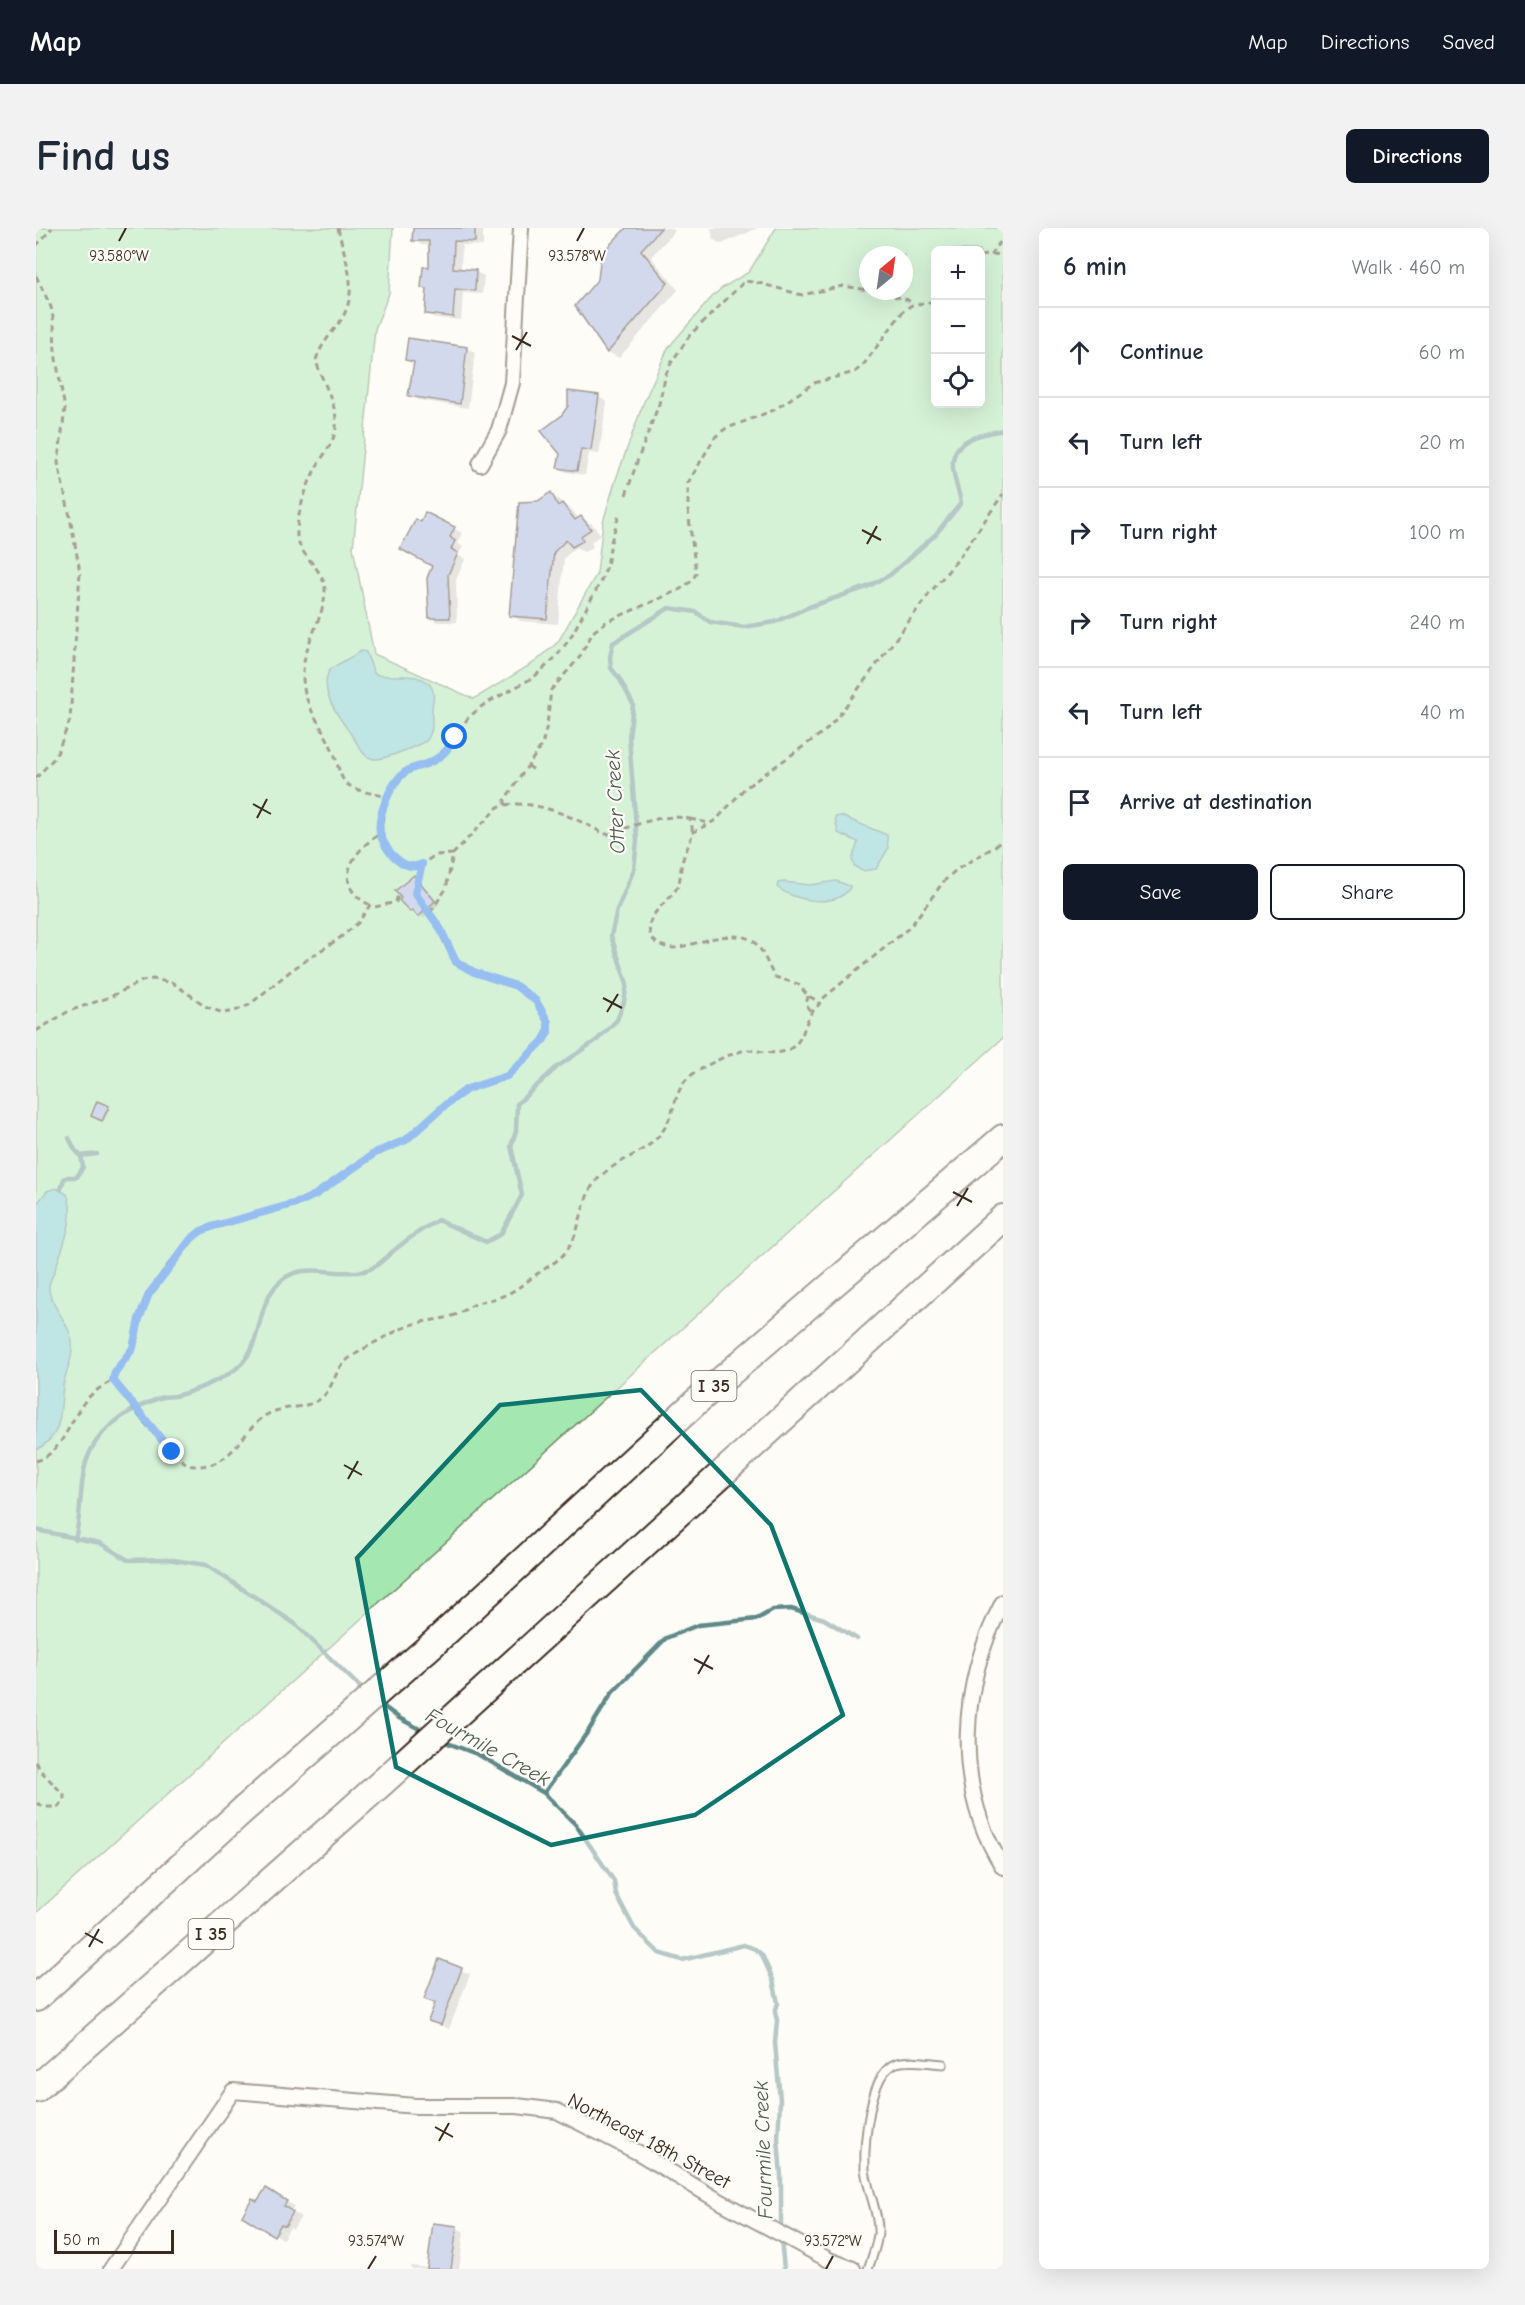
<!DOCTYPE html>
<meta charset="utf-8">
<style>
:root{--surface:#fff;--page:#f2f2f3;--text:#1f2937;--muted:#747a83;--line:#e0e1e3;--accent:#111827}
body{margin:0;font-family:"Comic Neue",sans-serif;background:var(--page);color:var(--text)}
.controls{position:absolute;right:18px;top:18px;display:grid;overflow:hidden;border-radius:9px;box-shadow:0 6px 24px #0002}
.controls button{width:54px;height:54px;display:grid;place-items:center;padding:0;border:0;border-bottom:2px solid var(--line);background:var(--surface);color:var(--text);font:30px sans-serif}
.compass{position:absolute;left:823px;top:18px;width:54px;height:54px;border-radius:50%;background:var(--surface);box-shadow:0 6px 24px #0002;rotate:29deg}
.scale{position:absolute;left:18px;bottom:15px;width:120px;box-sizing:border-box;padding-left:6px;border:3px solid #3b2a1e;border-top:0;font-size:16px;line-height:21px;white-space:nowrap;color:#3b2a1e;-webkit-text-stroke:4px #fdfcf7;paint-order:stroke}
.stop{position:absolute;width:18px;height:18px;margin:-14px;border:4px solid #1a73e8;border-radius:50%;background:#fff}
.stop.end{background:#1a73e8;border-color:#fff;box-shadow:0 2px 6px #0008}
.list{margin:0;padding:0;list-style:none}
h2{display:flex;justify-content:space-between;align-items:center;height:78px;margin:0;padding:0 24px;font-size:26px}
h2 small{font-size:20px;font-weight:400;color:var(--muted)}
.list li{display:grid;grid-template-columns:39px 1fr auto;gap:18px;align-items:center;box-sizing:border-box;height:90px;padding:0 24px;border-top:2px solid var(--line)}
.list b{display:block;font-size:22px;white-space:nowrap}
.list em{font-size:20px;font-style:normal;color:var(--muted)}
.actions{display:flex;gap:12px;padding:18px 24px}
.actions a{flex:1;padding:14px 0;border:2px solid var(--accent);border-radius:9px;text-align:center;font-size:21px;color:var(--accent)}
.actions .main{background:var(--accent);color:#fff}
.icon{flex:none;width:33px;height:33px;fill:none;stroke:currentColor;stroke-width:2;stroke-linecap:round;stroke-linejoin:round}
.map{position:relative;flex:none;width:967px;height:2041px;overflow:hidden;border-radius:9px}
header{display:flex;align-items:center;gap:36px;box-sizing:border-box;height:84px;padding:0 30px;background:var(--accent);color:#fff}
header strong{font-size:28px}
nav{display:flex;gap:33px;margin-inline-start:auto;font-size:21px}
.intro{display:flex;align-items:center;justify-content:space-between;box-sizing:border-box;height:144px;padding:0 36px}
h1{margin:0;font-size:42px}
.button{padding:15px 27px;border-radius:9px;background:var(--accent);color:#fff;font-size:21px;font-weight:700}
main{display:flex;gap:36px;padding:0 36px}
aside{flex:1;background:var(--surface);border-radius:9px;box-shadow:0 6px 24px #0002}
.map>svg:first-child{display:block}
.green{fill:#a5e7b0;stroke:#708867;stroke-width:1.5;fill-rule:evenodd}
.water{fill:#77c9ce;stroke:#5f8988;stroke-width:1.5}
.shadow{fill:#0003}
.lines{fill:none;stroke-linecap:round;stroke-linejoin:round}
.stream{stroke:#5f8988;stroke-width:4.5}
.building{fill:#a1b0df;stroke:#3b2a1e;stroke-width:1.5}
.lane-casing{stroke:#3b2a1e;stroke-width:11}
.street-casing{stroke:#3b2a1e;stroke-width:18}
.highway-casing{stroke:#3b2a1e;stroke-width:30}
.path{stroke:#3b2a1e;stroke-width:3;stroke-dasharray:6 4.5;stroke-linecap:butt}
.lane{stroke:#fdfcf7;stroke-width:7}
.street{stroke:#fdfcf7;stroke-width:14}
.highway{stroke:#fdfcf7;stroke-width:26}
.route{stroke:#1a73e8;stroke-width:8}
.marked{fill:none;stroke:#0f766e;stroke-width:4.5;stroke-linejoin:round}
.ticks{fill:none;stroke:#3b2a1e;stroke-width:2}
.labels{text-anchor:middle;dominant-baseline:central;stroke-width:4.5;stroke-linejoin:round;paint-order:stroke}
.shield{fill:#fdfcf7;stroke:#75695f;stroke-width:1.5}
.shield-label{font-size:18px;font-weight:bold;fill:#3b2a1e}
.street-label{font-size:20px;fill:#3b2a1e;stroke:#fdfcf7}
.water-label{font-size:21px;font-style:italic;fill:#4d5a53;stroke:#fdfcf7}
.ticks-label{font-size:15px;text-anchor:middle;fill:#3b2a1e;stroke:#fdfcf7;stroke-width:4.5;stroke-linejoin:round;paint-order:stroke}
</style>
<header>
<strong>Map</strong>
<nav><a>Map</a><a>Directions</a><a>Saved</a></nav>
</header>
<div class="intro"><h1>Find us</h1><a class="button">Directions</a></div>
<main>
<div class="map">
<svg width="967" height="2041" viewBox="0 0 967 2041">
<rect width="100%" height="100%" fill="#fdfcf7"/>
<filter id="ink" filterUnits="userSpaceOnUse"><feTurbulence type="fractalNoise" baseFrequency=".0167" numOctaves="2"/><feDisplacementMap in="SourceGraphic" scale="12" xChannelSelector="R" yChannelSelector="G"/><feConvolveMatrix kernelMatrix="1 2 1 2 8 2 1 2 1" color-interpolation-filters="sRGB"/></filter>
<g filter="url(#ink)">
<path class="green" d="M0 0H357L353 65 339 101 317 320 338 426 438 471 499 434 522 414 561 345 567 294 579 254 607 176 632 120 676 69 686 60 713 44 740 0H967V810L0 1685ZM900 22H944V176H900ZM832 27H868V63H832Z"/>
<path class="water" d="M325 423 330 424 338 445 342 447C358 450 392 442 397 463 399 469 396 475 396 482 395 494 399 503 390 513 380 518 349 532 338 531 327 529 324 520 319 512 307 494 280 464 294 441Z
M805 588 851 607 852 621 840 641 826 643 818 638 816 632 822 614 802 605 799 589Z
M800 653 814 658V660C799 681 758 673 741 659L742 655 748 654 774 657Z
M20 960 31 966C41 988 26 1020 19 1042 17 1047 13 1053 13 1059 12 1074 31 1092 35 1109 39 1125 32 1138 28 1153 22 1180 31 1206 0 1222V977L11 963Z"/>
<path class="shadow" d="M378 0H447V18L426 17 425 42 440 44 448 48 446 66 427 65 425 92 399 90 391 85 393 63 387 59 394 41V17H386L378 12Z
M592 0H635L639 3 615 29 642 62 583 130 572 124 564 52Z
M675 0H722L685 16 677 11Z
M431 120 439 125 432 180 382 172 374 167 379 137 370 132Z
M563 169 571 174 563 226 553 225 549 247 530 244 522 239Z
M515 266 537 283 543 291 545 290 556 296 565 307 555 314 557 319 548 324 540 319 528 330 522 396 485 393 474 387 503 274Z
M390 286 426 305 421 315 427 319 422 327 429 331 420 352 421 394H402L394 390 398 338 386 296Z
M378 649 383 652 403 676 388 690 375 682Z
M62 875 74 881 68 893 57 887Z
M404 1733 434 1746 413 1801 394 1792 400 1776 390 1770Z
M230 1962 258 1978 255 1983 265 1989 257 2001 254 1999 247 2011 208 1988 222 1975Z
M420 1999 428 2004 423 2041H375V2038L393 2040Z"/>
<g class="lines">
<path class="stream" d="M45 928 61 926
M25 961 28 951 32 949H41L47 939 45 928 39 922 33 910
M0 1302 64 1315 92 1332 131 1331 170 1337 258 1395 329 1464
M39 1311C46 1286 43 1254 51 1231 62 1200 92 1182 121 1171 127 1168 133 1169 139 1168 156 1164 192 1150 204 1137 226 1116 220 1082 239 1059 263 1029 298 1050 328 1043 343 1039 349 1029 361 1020 373 1010 388 1000 402 992L450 1014 465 1006 486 967 475 918 480 903 481 876 521 839 561 812 581 792 588 774 591 756 575 708 581 682 598 641 601 612 593 510 597 476 583 450 575 440 574 429 577 415 633 380 660 384 674 394 708 399 739 394 773 379 831 359 854 347 899 307 925 275C923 262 915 245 917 232 920 209 949 206 967 202
M343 1475 363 1490 389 1504
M404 1512 443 1527 508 1565 540 1597 578 1653 580 1666 598 1700 623 1725 646 1732 708 1717 719 1721 726 1727 737 1752 742 1775 739 1784 741 1792 739 1815 744 1872 742 1911 745 1948V2002
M508 1565 553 1502 576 1465 630 1410 662 1397 721 1391 737 1382 755 1381 788 1391 821 1411
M745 2011 748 2041"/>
</g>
<path class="building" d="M377 0H439V14L418 13 417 40 440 42 439 63 419 61 417 89 389 86 391 61 385 60 387 39H393V13H376Z
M590 0H625L605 22 632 55 571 125 539 78 562 51 565 26Z
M372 110 431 119 424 176 372 168 378 134 369 132Z
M532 163 563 167 555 222 545 221 541 243 521 240 524 226 505 203 525 188 532 178Z
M515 264 522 278 526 275 539 292 545 288 555 301 545 308 547 313 536 319 530 312 518 324 511 391 473 388 483 274 502 273Z
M389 284 419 299 414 309 419 313 415 321 422 325 412 347 414 390H393L391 350 396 338 364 321 380 291 385 294Z
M378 647 399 673 382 689 376 682 374 684 363 672 365 670 359 663Z
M61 873 73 878 66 893 55 888Z
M403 1731 426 1740 405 1797 392 1793 399 1775 388 1771Z
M230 1960 251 1973 248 1978 257 1984 249 1998 245 1996 238 2008 206 1988 216 1970 221 1973Z
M397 1995 421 1998 415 2041H391Z"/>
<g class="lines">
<defs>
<path id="lane" d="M832 2041C836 2029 841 2018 842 2005 843 1984 831 1962 829 1941 828 1917 833 1843 861 1835 875 1831 892 1835 907 1836"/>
<path id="street" d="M444 236 463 202 476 155 485 0
M967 1374C924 1456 916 1558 967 1639
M75 2041 197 1863 380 1878H481L521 1883 603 1925 678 1970 793 2032 817 2041"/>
<path id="highway" d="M0 1770 207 1582 398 1415 660 1174 967 910
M0 1861 350 1551 967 990"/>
</defs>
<use href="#lane" class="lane-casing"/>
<use href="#street" class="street-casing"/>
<use href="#highway" class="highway-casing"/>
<path class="path" d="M302 0C309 32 324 62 305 92 296 105 285 116 280 132 285 152 299 172 300 192 302 210 289 224 281 238 271 256 260 287 261 308 263 329 290 341 289 364 288 388 272 410 268 434 262 474 283 490 297 523 302 533 302 548 311 556 321 564 338 565 350 569
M0 18 16 0
M956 26 967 27
M944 28 956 26 958 20 967 12
M0 48 15 79 18 95 19 125 29 181 22 235 34 289 44 344 34 492 20 528 0 550
M838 63 872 72 875 76
M590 267 602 231 623 176 630 146 635 135 654 107 709 53 723 55 766 67 807 58 832 62
M492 538 498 542
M469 577V572L472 567 506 517 511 497 515 462 543 430 557 404 570 394 643 362 657 352 660 345 652 282V255L679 209 689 201 738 182 778 155 819 144 828 136 868 82 876 77 900 73
M654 591 673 595
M656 605 680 592 709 560 789 503 800 491 893 366 923 330 967 266
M417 626 400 627 382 638 369 637 362 633 353 622 344 606 350 569 368 545 406 527 432 490 446 478 498 449 519 430 533 412 564 355 571 338 575 314 584 284
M386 636 379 665 393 686
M334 677C295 658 315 623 344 606
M772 768 770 777 775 784
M0 803 33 783 74 769 106 753 117 751 137 755 171 779 187 785 199 783 213 777 257 741 305 709 322 695 334 677 339 679 360 674 362 666
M77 1152C89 1170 138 1237 158 1238 195 1240 202 1209 226 1190 243 1176 267 1183 284 1171 298 1161 298 1142 311 1132 324 1122 363 1100 378 1096 391 1092 404 1092 416 1088 425 1086 429 1081 437 1077 447 1072 458 1072 469 1067 481 1062 490 1054 501 1046 508 1041 517 1036 524 1030 546 1010 542 980 557 957 571 936 601 929 619 912 640 891 635 872 649 853 658 842 699 822 713 822 729 823 745 830 759 817 767 809 769 797 774 787 777 781 783 779 785 772L874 699 908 653 920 642 958 619 967 611
M0 1233C27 1225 34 1191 50 1172 58 1163 67 1158 77 1152 80 1140 91 1133 96 1121 102 1109 101 1093 106 1080 116 1055 144 1020 165 1003L264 974 279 967 339 925 370 912 409 877 431 861 471 848 498 824 512 804V794L507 782 490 764 480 757 438 744 420 734 404 700 393 686 410 661 417 626 462 579C493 568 541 590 568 606H573C598 598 627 584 654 591 655 595 657 600 656 605 655 615 648 625 646 635 644 643 645 650 642 658 634 674 606 687 615 708 620 718 629 719 638 720 661 717 702 697 720 716 729 725 732 739 739 749L762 756 772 768 782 773 783 777
M0 1534 5 1543 28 1567V1572L22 1579H7L0 1574"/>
<use href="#lane" class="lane"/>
<use href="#street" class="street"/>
<use href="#highway" class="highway"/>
</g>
</g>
<g class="lines" filter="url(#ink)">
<path class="route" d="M136 1224 77 1152 79 1144 97 1120 103 1091 113 1066 155 1011 165 1003 178 998 264 974 279 967 339 925 370 912 409 877 431 861 471 848 507 813 512 804V794L500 773 480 758 438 744 420 734 404 700 379 665 386 636C377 641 368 637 361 631 354 626 348 616 345 608 339 592 354 556 368 545 373 541 378 540 384 538 401 533 411 525 419 509"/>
</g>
<path d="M0 0H967V2041H0ZM605 1162 735 1297 807 1487 659 1587 515 1617 360 1539 321 1330 464 1177Z" fill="#fdfcf7" fill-opacity=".55" fill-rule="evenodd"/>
<path class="marked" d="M605 1162 735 1297 807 1487 659 1587 515 1617 360 1539 321 1330 464 1177Z"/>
<path class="ticks" d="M83 13 90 0M541 13 548 0M476 108 495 118M480 122 491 104M826 302 845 312M831 316 841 298M217 576 235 586M221 590 231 571M567 770 586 780M571 784 582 766M917 964 936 974M921 978 932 960M308 1237 326 1247M312 1251 322 1233M658 1431 677 1441M662 1446 673 1427M49 1705 67 1715M53 1719 63 1701M399 1899 417 1909M403 1913 413 1895M332 2041 340 2028M790 2041 797 2028"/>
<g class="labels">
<g class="shield">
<rect x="655.5" y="1143" width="45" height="30" rx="4.5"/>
<rect x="152.5" y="1691" width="45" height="30" rx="4.5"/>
</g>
<g class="shield-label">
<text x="678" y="1158">I 35</text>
<text x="175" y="1706">I 35</text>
</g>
<g class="street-label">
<text transform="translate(613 1913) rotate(28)">Northeast 18th Street</text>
</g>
<g class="water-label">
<text transform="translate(579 574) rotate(-93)">Otter Creek</text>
<text transform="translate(452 1519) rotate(29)">Fourmile Creek</text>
<text transform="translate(727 1922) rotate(-92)">Fourmile Creek</text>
</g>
</g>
<g class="ticks-label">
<text x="83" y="33">93.580°W</text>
<text x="541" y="33">93.578°W</text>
<text x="340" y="2018">93.574°W</text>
<text x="797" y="2018">93.572°W</text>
</g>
</svg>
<div class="controls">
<button>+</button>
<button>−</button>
<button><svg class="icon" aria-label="locate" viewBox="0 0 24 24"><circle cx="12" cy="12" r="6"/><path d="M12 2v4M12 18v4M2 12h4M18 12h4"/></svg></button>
</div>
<svg class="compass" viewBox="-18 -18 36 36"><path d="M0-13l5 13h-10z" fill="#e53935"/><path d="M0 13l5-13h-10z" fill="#747a83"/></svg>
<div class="scale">50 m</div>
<div class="stop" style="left:419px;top:509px"></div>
<div class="stop end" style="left:136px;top:1224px"></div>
</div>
<aside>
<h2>6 min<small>Walk · 460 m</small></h2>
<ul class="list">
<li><svg class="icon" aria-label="ahead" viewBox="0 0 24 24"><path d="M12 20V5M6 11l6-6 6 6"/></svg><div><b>Continue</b></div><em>60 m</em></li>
<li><svg class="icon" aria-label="left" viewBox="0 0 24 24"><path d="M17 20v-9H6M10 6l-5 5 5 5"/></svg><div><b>Turn left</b></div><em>20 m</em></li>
<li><svg class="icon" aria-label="right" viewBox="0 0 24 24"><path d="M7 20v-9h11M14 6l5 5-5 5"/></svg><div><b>Turn right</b></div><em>100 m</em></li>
<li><svg class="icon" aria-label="right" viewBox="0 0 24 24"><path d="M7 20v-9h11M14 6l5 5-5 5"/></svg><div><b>Turn right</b></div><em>240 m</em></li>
<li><svg class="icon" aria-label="left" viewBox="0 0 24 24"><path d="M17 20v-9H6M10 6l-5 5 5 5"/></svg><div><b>Turn left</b></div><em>40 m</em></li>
<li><svg class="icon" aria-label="arrive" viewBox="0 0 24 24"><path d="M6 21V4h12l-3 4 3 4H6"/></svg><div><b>Arrive at destination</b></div></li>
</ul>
<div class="actions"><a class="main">Save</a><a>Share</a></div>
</aside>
</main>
